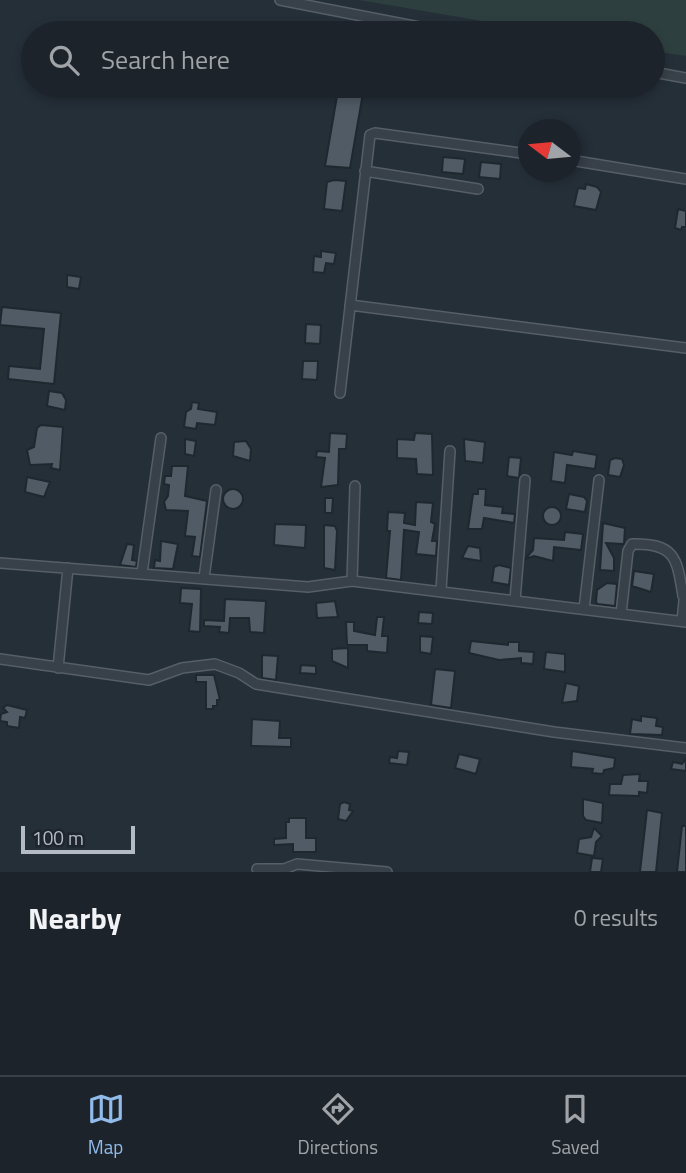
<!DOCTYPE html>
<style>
:root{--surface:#1c232a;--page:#252b32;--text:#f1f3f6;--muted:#a0a4a8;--line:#3a4047;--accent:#92bbeb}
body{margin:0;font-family:"Titillium Web",sans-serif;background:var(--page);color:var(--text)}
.compass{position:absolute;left:518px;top:119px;width:63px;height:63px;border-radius:50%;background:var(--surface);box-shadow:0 4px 10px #0003;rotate:286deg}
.scale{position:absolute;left:21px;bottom:18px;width:114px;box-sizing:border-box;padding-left:7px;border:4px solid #b4bbc4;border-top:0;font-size:19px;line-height:24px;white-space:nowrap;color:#b4bbc4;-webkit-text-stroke:5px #1e252d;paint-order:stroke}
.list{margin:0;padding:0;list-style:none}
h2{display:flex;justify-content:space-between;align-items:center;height:91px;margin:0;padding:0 28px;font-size:30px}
h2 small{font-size:23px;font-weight:400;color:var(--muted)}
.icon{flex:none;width:38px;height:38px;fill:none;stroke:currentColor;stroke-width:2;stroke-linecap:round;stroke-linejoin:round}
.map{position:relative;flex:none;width:686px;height:872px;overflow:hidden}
.search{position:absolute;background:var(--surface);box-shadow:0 4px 10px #0003;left:21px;right:21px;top:21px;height:77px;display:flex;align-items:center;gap:18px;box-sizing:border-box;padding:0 24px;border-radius:38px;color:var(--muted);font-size:26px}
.sheet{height:203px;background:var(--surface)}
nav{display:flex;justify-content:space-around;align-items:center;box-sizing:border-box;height:98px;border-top:2px solid var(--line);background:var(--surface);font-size:19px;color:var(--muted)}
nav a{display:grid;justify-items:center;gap:4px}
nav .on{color:var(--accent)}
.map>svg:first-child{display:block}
.green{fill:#2d3f3e}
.building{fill:#515b66;stroke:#1f272f;stroke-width:2}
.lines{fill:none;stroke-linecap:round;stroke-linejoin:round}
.street-casing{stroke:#565e66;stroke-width:12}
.street{stroke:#384049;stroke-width:9}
</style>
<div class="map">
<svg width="686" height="872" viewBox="0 0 686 872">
<rect width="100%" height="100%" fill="#252f38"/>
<path class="green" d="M359 0H686V56L653 51V33H552Z"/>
<path class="building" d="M338 90 363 93 350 168 325 166Z
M443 157 465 159 463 174 442 172Z
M481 162 501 164 500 179 479 177Z
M334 180 346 181 342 211 324 209 327 182Z
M586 184 597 187 601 192 596 210 574 206 578 188 585 189Z
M678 209 686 211V227H682L681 230 675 228Z
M321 251 336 253 334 264 326 263 324 273 313 272 314 256 321 257Z
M67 275 81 277 79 289 67 287Z
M2 307 61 313 54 384 8 379 9 366 40 369 44 329 0 325Z
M306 324 321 325 320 344 305 343Z
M303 361H318L317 380 302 379Z
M49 391 62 393 66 400 65 410 47 406Z
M192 402 199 403 198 409 217 412 215 425 197 423 196 429 184 427 186 412 191 409Z
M41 425 63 427 60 470 51 468 52 464 30 465 27 450 34 447 37 428Z
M330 433 347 434 346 449H339L338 485 321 487 325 458 316 457 317 451 329 452Z
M415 433 432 434 433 475 417 474 416 459 397 458V439L414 440Z
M185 439 196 441 194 456 185 454Z
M464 439 485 442 483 463 465 461Z
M246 441 251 449 250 461 233 456 234 442Z
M573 451 597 455 595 469 567 465 565 483 551 481 554 452 572 455Z
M509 457 521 458 519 478 507 476Z
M615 458 622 459 624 465 620 477 608 475 610 460Z
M172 466H188L185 496 207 501 200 557 192 556 195 537 185 536 188 511 166 510 164 502 168 496 169 485 164 484 165 476H171Z
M27 477 50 482 44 497 25 492Z
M478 489H486L485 505 503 507 502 513 515 514 514 523 484 518 482 529H468L473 494H478Z
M223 499a10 10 0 1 1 20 0a10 10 0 1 1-20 0Z
M569 494 584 497 587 501 585 512 566 509Z
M325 498H333L332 513H325Z
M416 502 433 503 431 522 435 524 432 541H437L436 556 416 554 419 532 404 530 401 580 386 578 390 531H387L388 512 405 513 404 523 415 525Z
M543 516a9 9 0 1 1 18 0a9 9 0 1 1-18 0Z
M603 523 625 528 624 544 606 543 614 558V571L600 570Z
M275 524 306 525 305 548 274 545Z
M324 525 335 526 337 531 335 570 324 568Z
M565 532 583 534 581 550 554 547 553 561 534 556 525 559 533 550 534 538 564 540Z
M161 541 178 544 173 569 154 568 155 560 160 561Z
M127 544 134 545 132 560 137 561 136 567 120 565Z
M468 546 480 548 481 561 462 558Z
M499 565 511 568 509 585 492 582 494 567Z
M634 571 654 574 651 592 632 586Z
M607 583 617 584 615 606 597 604 596 601 597 590Z
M181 588 201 589 200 632 189 631 192 604 180 603Z
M225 599 266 601 264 633 250 632 249 618H230L229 633 219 632 220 627 204 626V620L224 621Z
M335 601 338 617 317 618 316 603Z
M419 612 433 613 432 624 418 623Z
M377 617H384L382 636H388L387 653 367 651V645H347L346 622H354V631L375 635Z
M420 636 433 637 431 654 420 652Z
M471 641 508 645V642H519V651L534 652 533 664 521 663V658L499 660 469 653Z
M348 648V668L332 661V649Z
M546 652 565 654V672L544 669Z
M262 655 278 656 276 680 262 678Z
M301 665 316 666V674L300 673Z
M435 669 455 671 451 708 431 705Z
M196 675H214L220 700H217V706H213V709H206V682H196Z
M566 683 579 686 577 701 562 703Z
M7 705 27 710 25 718 20 717 19 728 7 726V722L0 721 1 714 7 712 3 708Z
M641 716 657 718 656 726 663 727 662 735 630 734 632 719 641 721Z
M252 719 280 721 279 738H291V747L251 746Z
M398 751 409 752 407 765 389 763 390 757 397 758Z
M572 751 615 758 614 768 604 770 603 774 592 773 593 769 571 767Z
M459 754 480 759 476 774 455 768Z
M686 759V771L671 769 673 762 682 764Z
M640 774 639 781H648L647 793 639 792V796L609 795 610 784H621L623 775Z
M583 799 603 803 602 823 586 820 583 816Z
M344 802 350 804 349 810 353 811 346 821 338 819 340 804Z
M647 810 662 813 656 872H640Z
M289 818H306V838H316V852H293V844L274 845V839L286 838V822H289Z
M682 826H686V872H677Z
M594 828 602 836 596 842 594 856 577 853 579 839 591 837Z
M592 858 603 859 601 872H590Z"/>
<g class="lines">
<defs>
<path id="street" d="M280 0 450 33
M653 72 686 78
M570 160 686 179
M365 171 478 189
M350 305 686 348
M340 393 370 135 375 133 528 154
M0 563 308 587 352 581 686 622
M142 573 161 438
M204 578 216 490
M352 581 355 486
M441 590 450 451
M515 600 525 480
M584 609 599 480
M621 614 628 551 632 544C676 543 677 559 683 596
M682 621 685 591
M0 659 149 680 182 668 215 664 239 673 256 684 554 732 686 748
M58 668 68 568
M257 869H284L297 864 387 872"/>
</defs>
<use href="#street" class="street-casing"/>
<use href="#street" class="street"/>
</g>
</svg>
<svg class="compass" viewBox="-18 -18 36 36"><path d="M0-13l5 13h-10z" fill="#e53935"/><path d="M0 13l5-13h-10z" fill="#a0a4a8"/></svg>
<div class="scale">100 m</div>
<div class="search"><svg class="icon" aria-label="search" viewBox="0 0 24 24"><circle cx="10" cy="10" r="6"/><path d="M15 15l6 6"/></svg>Search here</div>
</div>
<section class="sheet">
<h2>Nearby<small>0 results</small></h2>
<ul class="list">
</ul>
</section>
<nav>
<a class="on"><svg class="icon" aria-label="map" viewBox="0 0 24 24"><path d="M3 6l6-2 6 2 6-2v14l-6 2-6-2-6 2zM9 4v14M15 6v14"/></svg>Map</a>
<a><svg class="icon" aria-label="directions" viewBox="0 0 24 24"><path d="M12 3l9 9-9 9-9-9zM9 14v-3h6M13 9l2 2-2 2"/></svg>Directions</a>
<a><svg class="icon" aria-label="saved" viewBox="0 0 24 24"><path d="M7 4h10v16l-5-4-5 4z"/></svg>Saved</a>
</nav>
